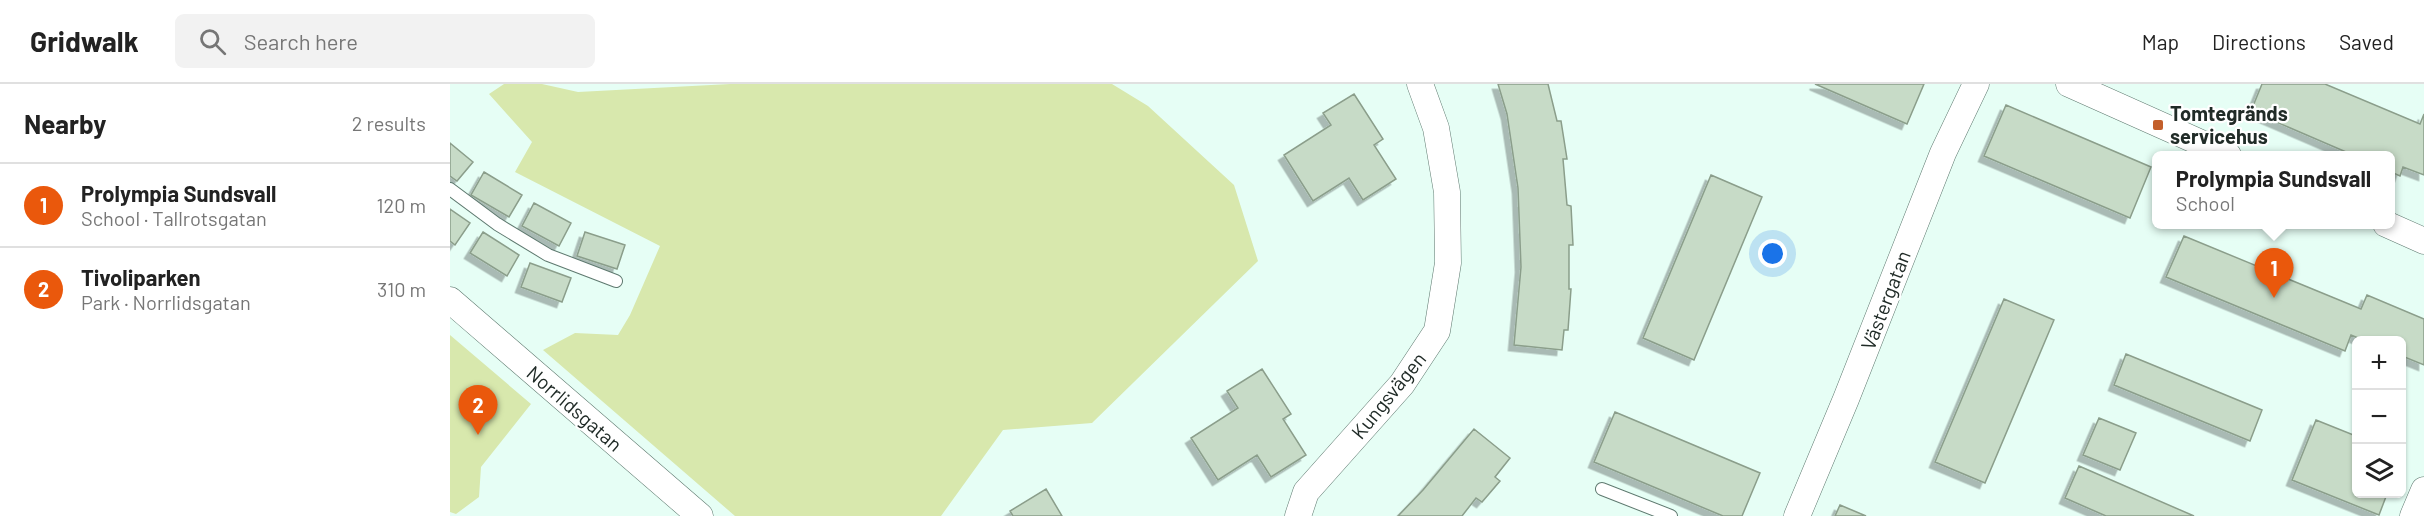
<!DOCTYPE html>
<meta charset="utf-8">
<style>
:root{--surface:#fff;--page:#f2f2f2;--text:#222;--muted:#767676;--line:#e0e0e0;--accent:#ea580c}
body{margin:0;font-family:Barlow,sans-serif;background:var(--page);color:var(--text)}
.controls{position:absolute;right:18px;bottom:18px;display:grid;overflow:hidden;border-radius:9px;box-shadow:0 2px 4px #0004}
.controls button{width:54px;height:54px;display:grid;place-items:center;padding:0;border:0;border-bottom:2px solid var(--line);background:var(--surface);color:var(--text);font:30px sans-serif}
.you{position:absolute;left:1323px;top:170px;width:21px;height:21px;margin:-15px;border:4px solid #fff;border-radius:50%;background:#1a73e8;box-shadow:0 0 0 9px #1a73e833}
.badge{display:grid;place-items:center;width:39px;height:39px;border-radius:50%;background:var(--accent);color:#fff;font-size:20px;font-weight:700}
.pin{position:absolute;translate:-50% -50px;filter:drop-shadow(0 2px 3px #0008)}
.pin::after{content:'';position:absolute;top:32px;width:21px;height:18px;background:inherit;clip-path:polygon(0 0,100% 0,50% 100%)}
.popup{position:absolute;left:1702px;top:67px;width:243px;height:78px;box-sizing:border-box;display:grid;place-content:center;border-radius:9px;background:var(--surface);filter:drop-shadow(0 2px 4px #0005);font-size:20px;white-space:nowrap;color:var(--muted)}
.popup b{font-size:22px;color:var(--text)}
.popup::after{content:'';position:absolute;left:50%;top:100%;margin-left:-12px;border:12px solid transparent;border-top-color:var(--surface)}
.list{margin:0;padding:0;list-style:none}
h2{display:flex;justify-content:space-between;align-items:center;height:78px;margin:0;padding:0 24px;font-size:26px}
h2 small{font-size:20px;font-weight:400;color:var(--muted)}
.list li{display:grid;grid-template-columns:39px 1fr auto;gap:18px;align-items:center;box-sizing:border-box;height:84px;padding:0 24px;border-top:2px solid var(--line)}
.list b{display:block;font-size:22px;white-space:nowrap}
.list p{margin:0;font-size:20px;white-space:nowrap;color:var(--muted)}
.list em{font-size:20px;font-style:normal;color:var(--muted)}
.icon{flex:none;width:33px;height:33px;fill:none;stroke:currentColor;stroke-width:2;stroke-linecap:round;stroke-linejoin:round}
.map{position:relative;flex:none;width:1974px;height:432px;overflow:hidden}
header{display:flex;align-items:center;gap:36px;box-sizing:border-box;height:84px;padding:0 30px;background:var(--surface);border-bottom:2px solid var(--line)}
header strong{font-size:28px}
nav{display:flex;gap:33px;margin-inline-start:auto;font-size:21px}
.search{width:420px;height:54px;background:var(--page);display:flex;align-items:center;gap:15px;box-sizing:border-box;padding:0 21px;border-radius:9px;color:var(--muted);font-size:22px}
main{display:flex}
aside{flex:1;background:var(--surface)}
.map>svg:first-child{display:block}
.green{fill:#d8e8ad}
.building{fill:#c7dbc7;stroke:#8b9e8b;stroke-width:1.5;filter:url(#shadow)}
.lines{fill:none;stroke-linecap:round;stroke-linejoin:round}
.service-casing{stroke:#5e796f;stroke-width:14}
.minor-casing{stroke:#5e796f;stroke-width:27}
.service{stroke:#fff;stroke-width:12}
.minor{stroke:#fff;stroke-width:26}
.poi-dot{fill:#c35f2b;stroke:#fff;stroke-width:2}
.labels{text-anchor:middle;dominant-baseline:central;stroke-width:4.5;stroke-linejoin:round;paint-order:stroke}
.poi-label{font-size:20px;font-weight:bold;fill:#202b27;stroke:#fff;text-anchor:start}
.street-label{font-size:20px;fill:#202b27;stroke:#fff}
</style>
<header>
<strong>Gridwalk</strong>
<div class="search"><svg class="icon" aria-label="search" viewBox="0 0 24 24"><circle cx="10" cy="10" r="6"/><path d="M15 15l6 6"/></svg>Search here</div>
<nav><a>Map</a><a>Directions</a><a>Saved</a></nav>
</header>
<main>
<aside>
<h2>Nearby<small>2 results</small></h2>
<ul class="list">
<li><span class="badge">1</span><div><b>Prolympia Sundsvall</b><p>School · Tallrotsgatan</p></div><em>120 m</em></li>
<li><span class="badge">2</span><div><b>Tivoliparken</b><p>Park · Norrlidsgatan</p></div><em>310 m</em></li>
</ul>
</aside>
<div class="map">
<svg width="1974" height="432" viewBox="0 0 1974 432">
<defs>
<filter id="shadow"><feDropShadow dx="-5.5" dy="5.5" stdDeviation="0" flood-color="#0004"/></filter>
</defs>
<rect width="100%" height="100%" fill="#e6fef5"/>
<path class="green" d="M54 0H92L128 8 280 0H662L698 22 784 101 808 177 642 339 553 346 491 432H285L93 266 125 249 168 251 180 231 210 162 65 88 82 58 39 10Z
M0 251 81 320 31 383 29 413 6 430 0 428Z"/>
<path class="building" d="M1048 0H1098L1107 37H1111L1117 75H1113L1117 121 1121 122 1123 161H1119V205H1121L1118 246H1114L1112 266 1064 261 1071 183 1068 104 1057 30Z
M1365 0H1474L1457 40Z
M1812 0H1875L1970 40 1974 30V91L1953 83 1950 92 1941 88V71H1903L1801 27Z
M904 10 933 55 924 61 946 95 913 116 899 94 863 117 834 71 881 41 873 29Z
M1556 21 1701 83 1680 134 1534 72Z
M0 59 23 78 7 97 0 92Z
M34 88 72 111 59 133 21 111Z
M1261 91 1312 113 1244 276 1193 254Z
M84 119 121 139 109 162 72 142Z
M0 125 20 139 5 161 0 157Z
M33 148 69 171 57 192 20 169Z
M135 148 175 161 167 185 127 172Z
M1734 152 1911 225 1917 211 1974 235V281L1952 272V256H1913L1901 251 1895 267 1716 193Z
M80 179 121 194 112 218 71 203Z
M1554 215 1604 236 1535 399 1485 378Z
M1676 270 1812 326 1800 357 1664 301Z
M812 285 841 330 833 335 856 371 821 393 807 371 768 396 741 354 788 324 777 307Z
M1165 328 1310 389 1292 432H1273L1144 378Z
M1649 334 1686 349 1670 386 1633 371Z
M1866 336 1906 352V410H1937L1929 431 1842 396Z
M1024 345 1060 374 1045 393 1050 397 1032 418 1026 414 1012 432H948L973 406Z
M1629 382 1744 432H1656L1615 414Z
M596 405 612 432H563L560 427Z
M1390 421 1416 432H1385Z"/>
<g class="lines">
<defs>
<path id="service" d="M0 105 47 140 98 171 166 197
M1152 405 1221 432"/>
<path id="minor" d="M1619 0 1778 71
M1936 140 1974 157
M0 216 250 432
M848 432 856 408 952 300 987 247 998 179 997 108 986 44 970 0
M1347 432 1396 315 1493 69 1526 0
M1963 432 1974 406"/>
</defs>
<use href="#service" class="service-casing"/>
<use href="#minor" class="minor-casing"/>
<use href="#service" class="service"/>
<use href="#minor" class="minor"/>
</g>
<rect class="poi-dot" x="1702" y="35" width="12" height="12" rx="3"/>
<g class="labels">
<g class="poi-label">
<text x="1720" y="29">Tomtegränds<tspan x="1720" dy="23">servicehus</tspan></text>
</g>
<g class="street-label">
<text transform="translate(1435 216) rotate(-69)">Västergatan</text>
<text transform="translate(938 311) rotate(-51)">Kungsvägen</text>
<text transform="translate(125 324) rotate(41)">Norrlidsgatan</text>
</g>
</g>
</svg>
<div class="controls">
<button>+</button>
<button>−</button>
<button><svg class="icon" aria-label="layers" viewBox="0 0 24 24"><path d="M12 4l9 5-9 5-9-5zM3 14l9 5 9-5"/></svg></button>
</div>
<div class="you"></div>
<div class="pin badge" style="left:1824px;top:214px">1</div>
<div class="popup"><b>Prolympia Sundsvall</b>School</div>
<div class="pin badge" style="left:28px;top:351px">2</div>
</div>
</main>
